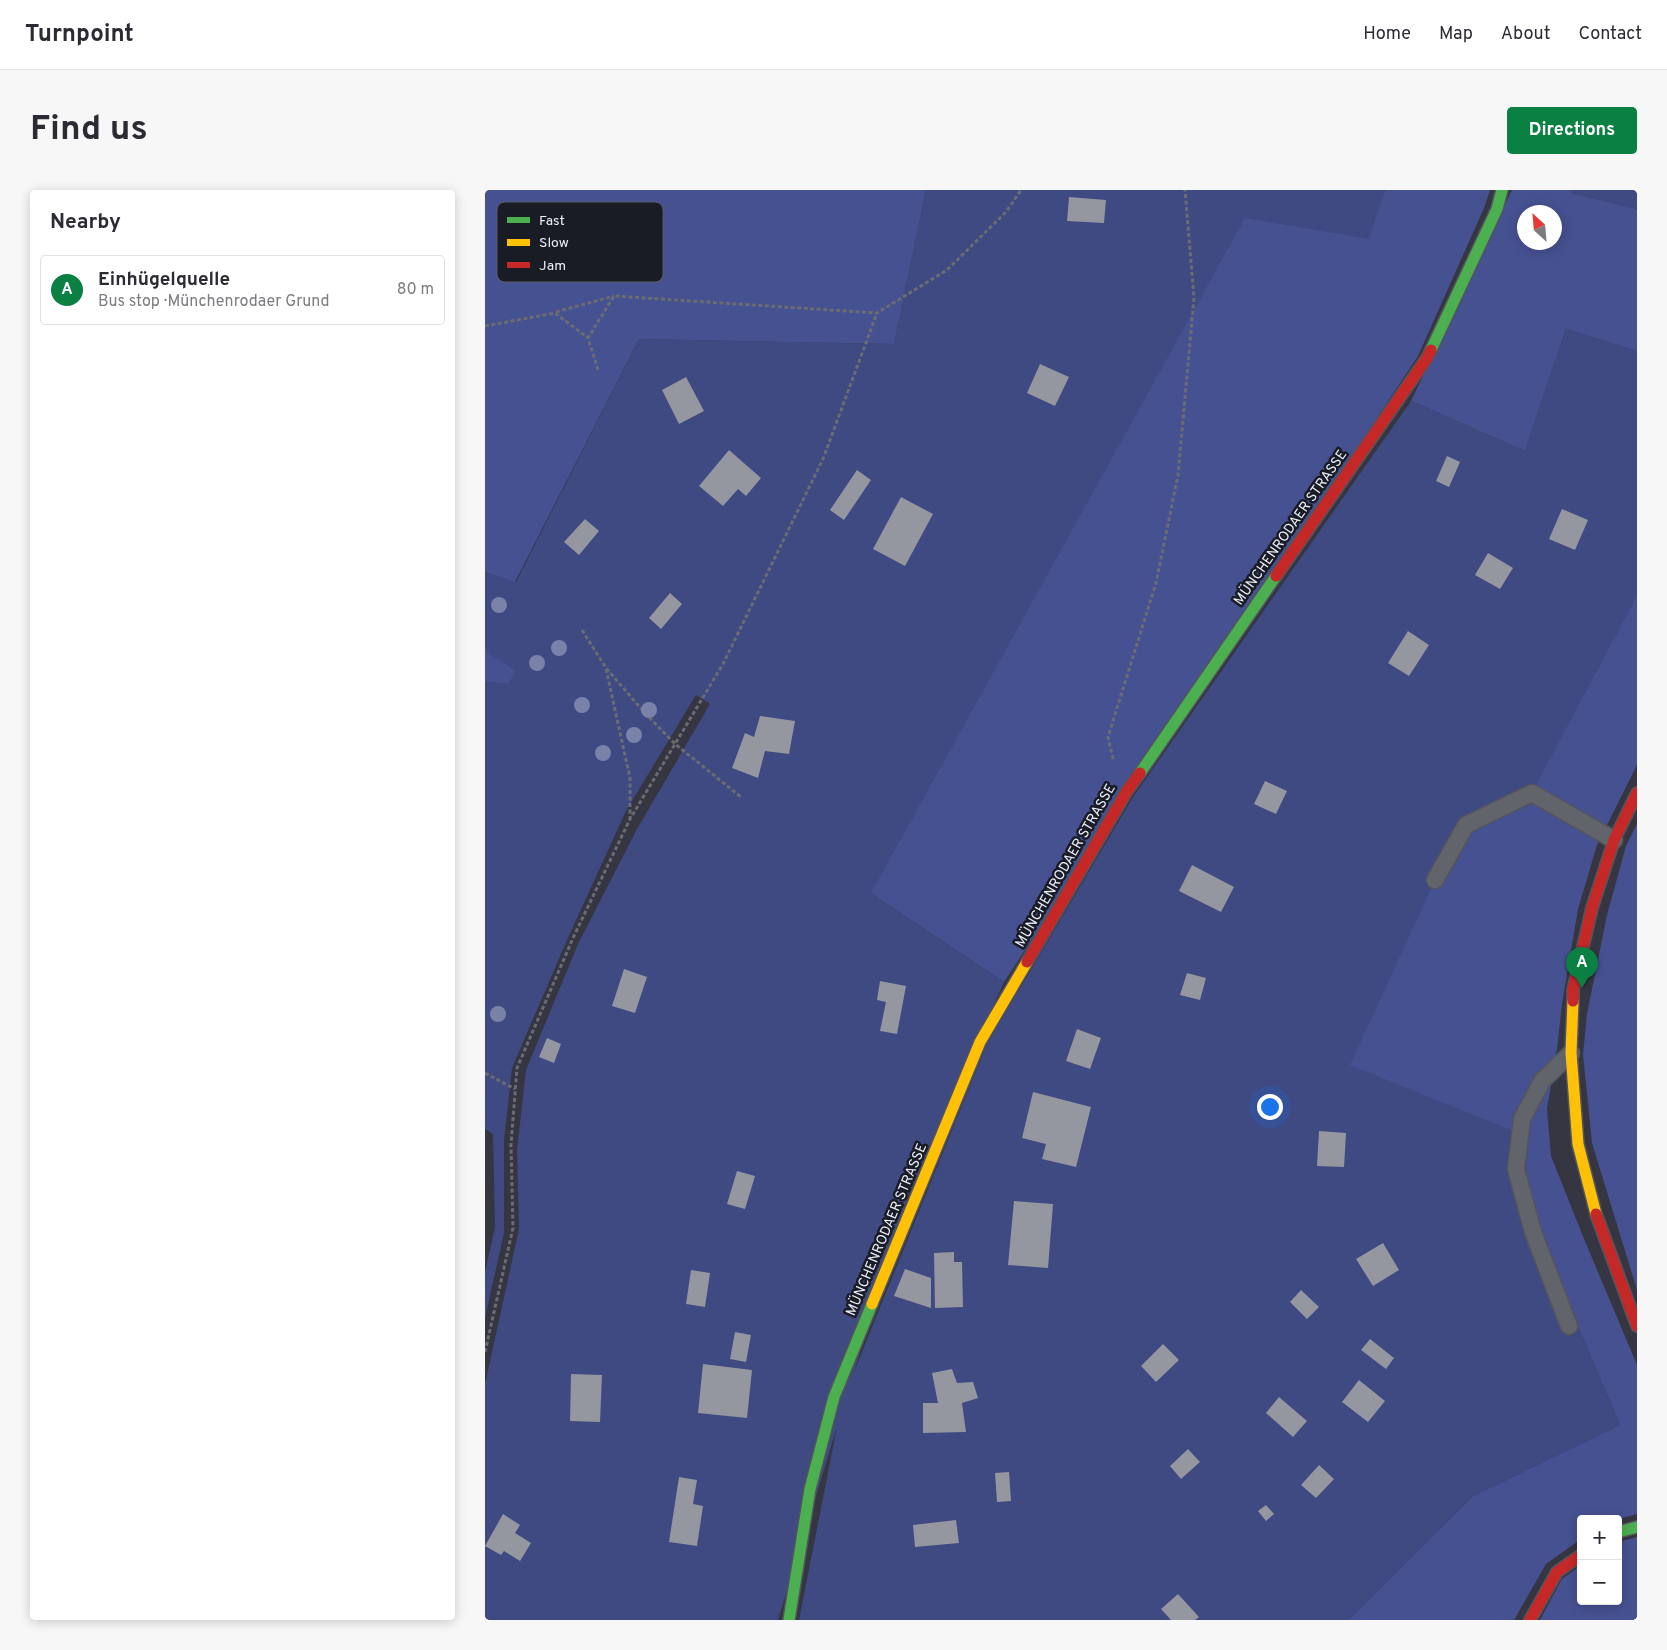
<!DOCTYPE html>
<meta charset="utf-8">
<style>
:root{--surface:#fff;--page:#f7f7f7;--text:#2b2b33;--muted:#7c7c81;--line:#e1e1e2;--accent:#0b8043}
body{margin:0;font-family:Overpass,sans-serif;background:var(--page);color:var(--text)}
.controls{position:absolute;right:15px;bottom:15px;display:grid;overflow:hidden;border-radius:5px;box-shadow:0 2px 12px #0003}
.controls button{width:45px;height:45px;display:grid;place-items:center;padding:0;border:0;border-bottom:1px solid var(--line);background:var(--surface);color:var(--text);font:25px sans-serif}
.compass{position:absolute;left:1032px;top:15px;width:45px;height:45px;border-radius:50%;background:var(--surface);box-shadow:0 2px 12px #0003;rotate:334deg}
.you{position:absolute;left:784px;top:916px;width:18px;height:18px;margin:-12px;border:4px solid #fff;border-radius:50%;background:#1a73e8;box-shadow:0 0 0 8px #1a73e833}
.badge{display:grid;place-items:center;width:32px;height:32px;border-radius:50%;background:var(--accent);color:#fff;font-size:16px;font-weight:700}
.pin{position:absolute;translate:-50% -41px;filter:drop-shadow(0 1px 2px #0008)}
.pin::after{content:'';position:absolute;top:26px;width:18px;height:15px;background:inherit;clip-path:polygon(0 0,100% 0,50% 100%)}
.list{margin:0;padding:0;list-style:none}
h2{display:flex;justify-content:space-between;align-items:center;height:65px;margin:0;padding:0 20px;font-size:21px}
h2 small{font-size:16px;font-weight:400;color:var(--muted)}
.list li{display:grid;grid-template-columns:32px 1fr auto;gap:15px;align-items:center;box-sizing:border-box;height:70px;margin:0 10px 10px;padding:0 10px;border:1px solid var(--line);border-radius:5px}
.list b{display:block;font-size:19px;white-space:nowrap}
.list p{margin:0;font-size:16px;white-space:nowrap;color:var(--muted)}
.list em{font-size:16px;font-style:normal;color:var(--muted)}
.map{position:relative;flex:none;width:1152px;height:1430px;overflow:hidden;border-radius:5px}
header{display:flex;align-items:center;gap:30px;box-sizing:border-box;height:70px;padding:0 25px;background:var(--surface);border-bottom:1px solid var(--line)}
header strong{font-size:24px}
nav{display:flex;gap:28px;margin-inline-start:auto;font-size:18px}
.intro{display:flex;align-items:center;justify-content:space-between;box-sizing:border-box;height:120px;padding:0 30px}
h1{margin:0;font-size:35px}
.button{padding:12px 22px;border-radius:5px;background:var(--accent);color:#fff;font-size:18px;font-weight:700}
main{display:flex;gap:30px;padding:0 30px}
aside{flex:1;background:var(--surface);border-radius:5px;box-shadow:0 2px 12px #0003}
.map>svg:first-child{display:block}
.green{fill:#3f4982}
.forest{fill:#465191;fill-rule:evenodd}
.building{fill:#9496a0}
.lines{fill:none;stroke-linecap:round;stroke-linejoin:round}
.lane-casing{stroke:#53555e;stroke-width:19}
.fast-casing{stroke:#53555e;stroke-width:14}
.slow-casing{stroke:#53555e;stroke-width:14}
.jam-casing{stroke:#53555e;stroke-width:14}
.path{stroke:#6b6c73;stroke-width:3;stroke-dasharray:4 2.5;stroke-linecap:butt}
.lane{stroke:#62646c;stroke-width:16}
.fast{stroke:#4caf50;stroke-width:11}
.slow{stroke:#ffc107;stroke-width:11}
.jam{stroke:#c62828;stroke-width:11}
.tree{fill:#7a82a9}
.labels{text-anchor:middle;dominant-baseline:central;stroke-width:5;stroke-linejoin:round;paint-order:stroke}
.street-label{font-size:14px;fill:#ebeffb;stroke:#191c24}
.key{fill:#191c24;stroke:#585b64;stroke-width:1}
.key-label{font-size:14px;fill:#ebeffb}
</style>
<header>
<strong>Turnpoint</strong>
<nav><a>Home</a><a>Map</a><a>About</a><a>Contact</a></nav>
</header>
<div class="intro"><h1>Find us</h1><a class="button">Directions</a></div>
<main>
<aside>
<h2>Nearby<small></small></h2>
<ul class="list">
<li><span class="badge">A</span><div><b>Einhügelquelle</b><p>Bus stop · Münchenrodaer Grund</p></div><em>80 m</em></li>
</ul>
</aside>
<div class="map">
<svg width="1152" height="1430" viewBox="0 0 1152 1430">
<rect width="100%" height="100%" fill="#353641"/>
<path class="green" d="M441 0H900L885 49 386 703 519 792 423 1005 293 1430H0V1194L34 1039 32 960 41 880 93 754 152 639 225 514 211 505 141 621 82 750 27 878 19 950V1043L0 1128V1082L10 1037 8 944 0 939V382L31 392 154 149 409 154Z
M1088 0H1152V19L1087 3Z
M1081 139 1152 161V405L1047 603 1041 946 1073 1090 1135 1235 988 1306 863 1430H314L357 1211 502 854 648 607 926 211 1040 261Z"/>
<path class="forest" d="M0 0H441L409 154 154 149 30 392 0 382Z
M900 0H1005L999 18 933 166 519 792 386 703 760 28 884 49Z
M1027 0H1088L1087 3 1152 19V161L1081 139 1040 261 926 211ZM1040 22H1070V52H1040Z
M1152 405V575L1112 655 1093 719 1077 814 1072 859 1062 919 1066 966 1097 1044 1152 1175V1324L1133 1329H1096V1349L1061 1374 1029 1430H863L988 1306 1135 1235 1073 1090 1042 996 1041 946 865 875 950 690 981 635 1047 602Z
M0 456 5 464 31 481 23 494 0 491Z
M1152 634V1100L1107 953 1098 864 1102 824 1122 725 1141 656Z
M1152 1347V1430H1055L1077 1389 1096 1375V1411H1133V1352Z"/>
<path class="building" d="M584 7 621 10 619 33 582 31Z
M555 174 584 187 570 216 542 203Z
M201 187 219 221 194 234 177 200Z
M244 260 276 288 261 306 253 299 238 316 214 296Z
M962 266 975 272 964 297 951 291Z
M372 280 386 290 359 330 345 320Z
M416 307 448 324 420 376 388 359Z
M1077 319 1103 330 1090 360 1064 349Z
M100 329 114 341 94 365 79 352Z
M1003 363 1028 378 1015 399 990 385Z
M185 403 197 414 176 439 164 428Z
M923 441 944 455 924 486 903 473Z
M275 526 310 531 304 564 280 561 273 588 247 578 260 543 269 547Z
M780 591 802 601 791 624 769 614Z
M707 675 749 697 736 722 694 701Z
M139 779 162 787 150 823 127 816Z
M702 783 721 788 715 810 695 805Z
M395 791 421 796 412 844 395 841 401 812 392 810Z
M592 839 616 848 605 879 581 871Z
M62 848 76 854 69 873 54 867Z
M548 902 606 917 591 977 557 969 561 954 537 948Z
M834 941 861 943 859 977 832 976Z
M252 981 270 986 260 1019 242 1014Z
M529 1011 568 1014 563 1078 523 1075Z
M898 1053 914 1080 888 1096 871 1069Z
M469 1062V1072H477L478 1117 450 1118 449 1063Z
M420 1079 446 1088V1118L409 1106Z
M206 1080 225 1083 220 1117 201 1114Z
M816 1100 834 1117 822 1129 805 1112Z
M250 1142 266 1145 261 1172 245 1169Z
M885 1149 909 1168 901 1179 876 1160Z
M678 1154 694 1170 671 1192 656 1176Z
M218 1174 267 1180 262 1228 213 1223Z
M467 1179 472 1193 488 1192 493 1208 477 1213 481 1242 438 1243V1213H453L447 1183Z
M86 1184 117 1185 115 1232 85 1231Z
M874 1190 900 1211 883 1232 857 1212Z
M794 1207 822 1231 808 1247 781 1223Z
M703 1259 715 1272 696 1289 685 1276Z
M834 1275 849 1289 831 1308 816 1295Z
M524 1282 526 1311 512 1312 510 1283Z
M194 1287 212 1290 208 1314 218 1316 212 1356 184 1352Z
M781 1315 789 1324 781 1331 773 1321Z
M18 1324 35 1335 30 1343 46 1353 35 1371 19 1361 16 1365 0 1356Z
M471 1330 474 1353 430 1357 428 1335Z
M693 1404 714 1427 710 1430H686L676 1419Z"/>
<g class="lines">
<defs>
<path id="lane" d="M950 690 981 635 1047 603 1129 650
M1084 1136 1048 1042 1031 979 1037 929 1057 891 1086 863"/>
<path id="fast" d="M946 160 1012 19 1017 0
M655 583 791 386
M1133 1342 1152 1337
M304 1430 325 1299 349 1207 387 1114"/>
<path id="slow" d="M1088 811 1086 863 1093 954 1111 1024
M387 1114 495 852 542 772"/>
<path id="jam" d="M791 386 942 168 946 160
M542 772 642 601 655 583
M1088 811V800L1107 718 1129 650 1152 603
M1111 1024 1152 1136
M1045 1430 1072 1382 1096 1365"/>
</defs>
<use href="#lane" class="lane-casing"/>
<use href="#fast" class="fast-casing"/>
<use href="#slow" class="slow-casing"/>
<use href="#jam" class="jam-casing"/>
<path class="path" d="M71 122 129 106
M0 136 70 123 103 148
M113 180 103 148 129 106 392 123 462 80 521 22 536 0
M97 440 121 478 159 522 190 554 256 607
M121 479 145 588V628
M628 569 623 547 671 393 693 285 709 108 700 0
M0 883 30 899
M0 1162 28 1038 26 955 32 878 88 748 145 629 238 474 338 269 392 123"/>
<use href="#lane" class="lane"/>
<use href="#fast" class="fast"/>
<use href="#slow" class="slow"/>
<use href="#jam" class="jam"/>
</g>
<g class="tree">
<circle cx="14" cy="415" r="8"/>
<circle cx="74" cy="458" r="8"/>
<circle cx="52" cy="473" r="8"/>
<circle cx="97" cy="515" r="8"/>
<circle cx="164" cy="520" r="8"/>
<circle cx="149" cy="545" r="8"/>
<circle cx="118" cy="563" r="8"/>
<circle cx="13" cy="824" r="8"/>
</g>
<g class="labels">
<g class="street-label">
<text transform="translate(806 338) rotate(-55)">MÜNCHENRODAER STRASSE</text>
<text transform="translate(581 676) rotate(-60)">MÜNCHENRODAER STRASSE</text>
<text transform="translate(402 1040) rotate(-67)">MÜNCHENRODAER STRASSE</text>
</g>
</g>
<rect x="12" y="12" width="166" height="80" rx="8" class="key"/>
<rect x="22" y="27" width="23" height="6" fill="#4caf50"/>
<rect x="22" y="49" width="23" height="7" fill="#ffc107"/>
<rect x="22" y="72" width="23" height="6" fill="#c62828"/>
<g class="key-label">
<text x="54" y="35">Fast</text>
<text x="54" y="57">Slow</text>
<text x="54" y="80">Jam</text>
</g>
</svg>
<div class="controls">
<button>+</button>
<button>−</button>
</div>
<svg class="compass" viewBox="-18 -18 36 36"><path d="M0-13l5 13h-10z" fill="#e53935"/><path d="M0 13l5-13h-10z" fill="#7c7c81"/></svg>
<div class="you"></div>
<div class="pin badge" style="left:1097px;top:798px">A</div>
</div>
</main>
